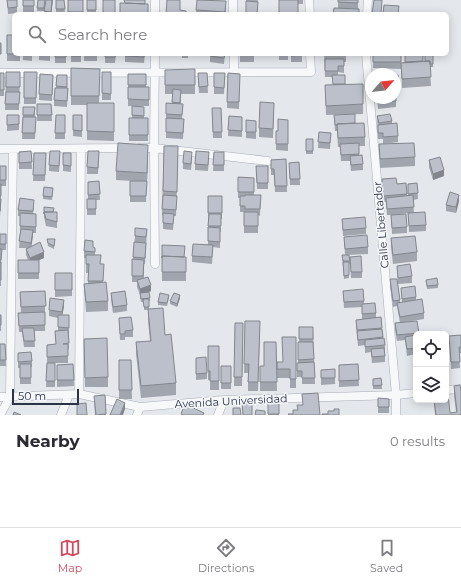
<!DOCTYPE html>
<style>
:root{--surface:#fff;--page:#f2f2f3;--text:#2b2b33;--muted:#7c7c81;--line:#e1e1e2;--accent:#d1495b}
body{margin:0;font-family:Montserrat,sans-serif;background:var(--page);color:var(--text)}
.controls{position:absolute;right:12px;bottom:12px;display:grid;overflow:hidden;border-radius:6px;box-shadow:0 2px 10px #0003}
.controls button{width:36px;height:36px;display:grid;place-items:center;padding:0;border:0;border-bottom:1px solid var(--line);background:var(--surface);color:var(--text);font:20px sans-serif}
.compass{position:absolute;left:365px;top:68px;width:36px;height:36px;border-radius:50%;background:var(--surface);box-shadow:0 2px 10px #0003;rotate:63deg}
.scale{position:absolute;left:12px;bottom:10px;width:67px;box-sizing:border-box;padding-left:4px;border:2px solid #2b3445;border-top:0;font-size:11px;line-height:14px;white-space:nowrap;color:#2b3445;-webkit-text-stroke:3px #f4f6f9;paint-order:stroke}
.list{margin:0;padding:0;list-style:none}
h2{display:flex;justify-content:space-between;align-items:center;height:52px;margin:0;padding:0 16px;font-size:17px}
h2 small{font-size:13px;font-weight:400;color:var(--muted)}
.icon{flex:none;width:22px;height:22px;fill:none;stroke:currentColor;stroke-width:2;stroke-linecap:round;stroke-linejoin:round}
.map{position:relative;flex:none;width:461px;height:415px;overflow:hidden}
.search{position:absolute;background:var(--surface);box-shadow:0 2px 10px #0003;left:12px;right:12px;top:12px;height:44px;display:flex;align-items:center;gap:10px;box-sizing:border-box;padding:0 14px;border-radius:6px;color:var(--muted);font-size:15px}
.sheet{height:112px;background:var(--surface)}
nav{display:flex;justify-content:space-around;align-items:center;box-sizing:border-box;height:56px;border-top:1px solid var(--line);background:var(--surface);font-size:11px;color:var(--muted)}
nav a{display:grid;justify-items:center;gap:2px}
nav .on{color:var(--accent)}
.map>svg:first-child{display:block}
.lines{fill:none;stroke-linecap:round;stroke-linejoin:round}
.minor-casing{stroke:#a9aeb7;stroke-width:9}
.minor{stroke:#f7f8fa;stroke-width:8}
.wall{fill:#a1a5ae}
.shaded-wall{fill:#83868d}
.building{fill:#bbc0ca;stroke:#83868d}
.labels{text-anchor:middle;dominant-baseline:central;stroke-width:3;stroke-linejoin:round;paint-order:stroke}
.street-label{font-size:11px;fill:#2b3445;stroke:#f4f6f9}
</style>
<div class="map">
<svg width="461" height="415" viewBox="0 0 461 415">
<rect width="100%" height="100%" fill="#e4e7ec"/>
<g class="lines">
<defs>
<path id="minor" d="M233 0V14
M309 0 310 14
M155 14V0
M367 14 368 0
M234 54V73
M366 54 396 395V415
M0 73 311 72 310 54
M139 148H154L268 161
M0 149 127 148
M155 264 154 148 155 54
M446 390 461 389
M79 394 81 149
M0 397 79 394 140 407 224 400 396 395 416 393
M0 415 10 397 13 149
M61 415 69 395
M137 415 140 407
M218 415 224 400"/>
</defs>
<use href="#minor" class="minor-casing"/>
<use href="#minor" class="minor"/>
</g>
<path class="wall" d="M7 0 17 7V13L8 14Z
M23 0H34V12H23Z
M38 0H45L44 11H37Z
M53 0 51 14H44V11Z
M56 0H64L65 14H56Z
M68 0H83V14H68Z
M87 0H96V14H87Z
M246 0H258L257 14H246Z
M289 0H303V4H298Z
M338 0H358V9L338 8Z
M226 7V14H196V10Z
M7 35 20 54V61H7Z
M23 54H32V61L23 60Z
M39 54H50V61L39 60Z
M55 54H66V63H55Z
M71 54H81V62H71Z
M84 54H97V61H84Z
M105 54H116L115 63H105Z
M125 54H145L144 63 125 62Z
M182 54H188V58H182Z
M210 54H225L224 64 210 62Z
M240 54H254V62H240Z
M279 54H288V60H279Z
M291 54H302V62H291Z
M324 54H346V62H344V73L338 72V75H345V85L363 104V114L326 115 325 85H333L332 77H325Z
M373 54H401V69L373 68Z
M405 54 423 61H425L433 55V67H430L431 86 402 88 401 63 405 62Z
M71 68 100 69 99 103H114V141L87 140V105H71Z
M165 70 195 85V94H181V104H183L182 119H184L183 139 166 138V103H172L173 94H165Z
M6 72H20L19 110H5Z
M24 72H37L36 104H24Z
M102 72H111V100H102Z
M0 73H4V96H0Z
M198 73H207L208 93H199Z
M214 73H225L224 94H214Z
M228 73 240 74 239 109 227 108Z
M40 74 53 75 52 101 39 100Z
M128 74H146V87H149V106H128Z
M57 75H67V88H68L67 107 54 106V100L56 88Z
M395 76 399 89V95H396V107L378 109 377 98H395Z
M37 104H51L52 121H37Z
M132 106 144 107V118H148V141H129V118H132Z
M23 107H35V117H36L35 139H22Z
M221 108 222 138H213L212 114Z
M274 112 273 138 259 137V128Z
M7 115H19V130L7 131Z
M56 115H65V139H55Z
M73 115H82V137L73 136Z
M334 115 355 123 365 137V146H359V155L363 164V170L351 171 350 161H341L340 147H338L337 131H335Z
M229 116 242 117V137L228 136Z
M377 116 392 121V124L398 136V142L383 144V139H378Z
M246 120 256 121V139L246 138Z
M288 120V151L276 150V131H278Z
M319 132 331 133 330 149 318 148Z
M306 139H313V154H306Z
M379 144 415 157V166L380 168Z
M164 146 178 156 176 216H174L173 230 163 229V216L162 215V209Z
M31 151 32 169H19V152Z
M214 152H224V171H213Z
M34 153H46L45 181H33Z
M63 153H71V172L63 171Z
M148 154 147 181 146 202H130V181H132L116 180V171Z
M99 157 98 174H87V167Z
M60 158 59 172 49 171V165Z
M192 158 191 170 183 169V163Z
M209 158 208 171 195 170V164Z
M286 159 287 192H275L274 175H271V160Z
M429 160 444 176 433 180 429 167Z
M299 162 300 185H290L289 163Z
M0 166H6V186H1V205L0 217Z
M256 166H268V189H257Z
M238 177 254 178V195H261L260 216 258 215V233H244V212H240V198H238Z
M382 179 397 184 406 183 407 196H408V184L417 183 418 199 413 200 414 213 426 225V231L409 232 408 213 395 215 407 227V233L392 234 391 215H387L386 202H383Z
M99 181 100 200H96V215H87V199H88V182Z
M53 188 52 200 43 199V196Z
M208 196H222V219H221V232H220V248L213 247 212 264 192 262V256L208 244Z
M459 201 456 213 446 211V205Z
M34 206 33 214H36V233H33L31 246 44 258 39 260V279H18V260H28L26 255V248H19L20 233V216H18V210Z
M44 207 54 212 57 218V228L46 226 44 217Z
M342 219 366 228V234L343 236Z
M0 225V234H6V250H2L1 266V286H0Z
M147 229 146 249 145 264H144V278L151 291 149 292 150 301H149V309L165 335 176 383V395L141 398 136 354V342L150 341 148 321V310H144V302H141L140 295 137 287V282H132V259H133L135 236Z
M344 237 368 247V254L345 255Z
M391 238 417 252V261L393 264 391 247Z
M47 239H55L54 249 48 246Z
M93 247 95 248V255L101 264 103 283 108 301V311L86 312 84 284 88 283V273H86V258H84V251Z
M342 255H349L350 264H349V278L344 279Z
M185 257H186V281H162V258Z
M350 257 362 272V278H351Z
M397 266 412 276V283L398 284Z
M55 273H72V296L55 297Z
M390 279 400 300V303L402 302 401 288 416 297V300L424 313V319L400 323 397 306 393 307 390 286Z
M426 280 438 285V288L427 289Z
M45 291V331H34L35 347H24L22 332H19L18 313H21L20 292Z
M343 291 364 301V304L376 313V318L381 317 383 338 385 345V362L372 363 371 352 365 353V345L358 346 356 326V320L362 319V307L344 308Z
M111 293 127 305V311L113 313 111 299Z
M169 298 167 306 158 305V302Z
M180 298 177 307 170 304V301Z
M64 306 62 315H69V334H68L69 349H68V363H55V387H46L47 363V345L56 344 55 331H58V318L49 316V310Z
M0 315H1V331H0Z
M119 318 133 330V337H125V340H120Z
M245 321 260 330 258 391H248V373H244Z
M417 321 419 334H416V354L407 356 405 340 397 341 395 330V323Z
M235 323H243L242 386H234Z
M299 327H313L315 384H302V377H297V363H298V342H299Z
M461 335V353H459L460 368 451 369 449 336Z
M296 337V388H290V378H277V362H283Z
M84 339 108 377V387H85Z
M276 342 277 391H260V366H264Z
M0 344H5L6 366H0Z
M208 346H219V390H210V380H208Z
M18 353 32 361V367H31V384H20V368H18Z
M119 360H131L132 399H119Z
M73 364 74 386 57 387V365Z
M196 364 207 373V379L196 380Z
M358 364 359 386 339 387V365Z
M221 366H231V389H221Z
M335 369V384L321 385V370Z
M381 378 382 389H373V379Z
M454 386 461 415H435L434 400H446L450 413 456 412 454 395Z
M105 395 106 415H95L94 396Z
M378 398 389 399V413H378Z
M268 402H279V415H268Z"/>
<path class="shaded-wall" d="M52 0H53L51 14V12Z
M148 145V154L147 182V173Z
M444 170V176L433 180V174Z
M459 195V201L456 213V207Z
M33 230V236L31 249V243Z
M44 252V258L30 264V258Z
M151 285V291L140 295V289Z
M180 295V298L177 307V304Z
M64 300V306L62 318V312Z
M125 403V409L123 415H120Z"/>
<path class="building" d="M7 0H17V7L8 8Z
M23 0H34V6H23Z
M38 0H45L44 8H37Z
M46 0H52L51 12 44 11Z
M56 0H64L65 9H56Z
M68 0H83V12H68Z
M87 0H96V10H87Z
M103 0H115V14H103Z
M124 0H145V4L125 3Z
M167 0H180V10L186 11V14H166Z
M197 0 226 1 225 12 196 10Z
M279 0H298V14H279Z
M338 0H358V3L338 2Z
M374 0H382L381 14H372Z
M246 1 258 2 257 14H246Z
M120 3 148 4V14H120Z
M384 5 399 6 398 14H383Z
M334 8 359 9V14H333Z
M7 35H14V54H20H7Z
M0 43H1V54H0Z
M55 54H66V57H55Z
M71 54H81V56H71Z
M84 54H97V55H84Z
M105 54H115V57H105Z
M125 54H144V57L125 56Z
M210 54H225L224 58 210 56Z
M291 54H302V55L291 56Z
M324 54H346V55H324Z
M373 54H401V62H373Z
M405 54H423V61L405 62Z
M425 55H433V64H430V61H425Z
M325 59H344V66H338V71H325Z
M430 61 431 77 402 79 401 63Z
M71 68 100 69 99 96H71Z
M195 69V85H165V70Z
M6 72H20V87H6Z
M24 72H37L36 98H24Z
M102 72H111V94L102 93Z
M0 73H4V90H0Z
M198 73H207L208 86 199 87Z
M214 73H225L224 88 214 87Z
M228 73 240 74 239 102H227Z
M40 74 53 75 52 95 39 94Z
M128 74H146V85H128Z
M57 75H67V87L56 86Z
M332 75H345V84H333Z
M398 75 399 89H395V76Z
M363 84V104L326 106 325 85Z
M128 87H149V100L128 99Z
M55 88H68L67 101 54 100Z
M173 89 181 90 180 103 172 102Z
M395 91H396V101L378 102 377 98H395Z
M6 92H20L19 104H5Z
M260 102 274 103 273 129 259 128Z
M87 103H114V132L87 131Z
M166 103 183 104 182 115 166 114Z
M37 104H51L52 115H37Z
M132 106 144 107V116L132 115Z
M23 107H35L34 115H23Z
M212 108H221L222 132H213Z
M355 114V123L337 124V125H335L334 115Z
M390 114 392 121 379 123 377 116Z
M7 115H19V124L7 125Z
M56 115H65V133H55Z
M73 115H82V131L73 130Z
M229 116 242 117V131L228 130Z
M23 117H36L35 133H22Z
M129 118H148V135H129Z
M166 118 184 119 183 133 166 132Z
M278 119 288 120V144H276V131H278Z
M246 120 256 121V132H246Z
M364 123 365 137 338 138 337 124Z
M397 123 398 136 383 137V133H378V125Z
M319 132 331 133 330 143 318 142Z
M306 139H313V151H306Z
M118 143 148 145 147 173 116 171Z
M359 143V154L341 155 340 144Z
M414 143 415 157 380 159 379 144Z
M164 146H178L177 192 163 191Z
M31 151 32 162 19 163V152Z
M50 151H60L59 166 49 165Z
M88 151H99L98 168 87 167Z
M184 151 192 152 191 164 183 163Z
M196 151 209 152 208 165 195 164Z
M214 152H224V165H213Z
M34 153H46L45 175H33Z
M63 153H71V166L63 165Z
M362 155 363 164 351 165 350 156Z
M440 157 444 170 433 174 429 160Z
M286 159 287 186H275L274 169H271V160Z
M299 162 300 179H290L289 163Z
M0 166H6V180H0Z
M256 166H268V183H257Z
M238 177 254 178V192H238Z
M396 178 397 184 406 183 407 194 383 196 382 179Z
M99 181 100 194 88 195V182Z
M130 181H147L146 196H130Z
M417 183 418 193 408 194V184Z
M0 184H1V196H0Z
M44 187 53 188 52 197 43 196Z
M450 192 459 195 456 207 446 205Z
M163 195 177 196 176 210 162 209Z
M245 195H261L260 209H245V206H240V196H245Z
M413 195 414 207 387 209 386 198Z
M208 196H222V213H208Z
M20 198 34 200 33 211 18 210Z
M0 199H1L0 211Z
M87 199H96V209H87Z
M44 207 54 208 53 212H44V214Z
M44 212H57V222L46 219Z
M244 212H258V226H244Z
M425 212 426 225 409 226 408 213Z
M20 213 36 214V227L20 226Z
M163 213 174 214 173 224 163 223Z
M209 214H221V226H208Z
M406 214 407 227 392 228 391 215Z
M365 217 366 228 343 230 342 219Z
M208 227 220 228V242L208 241Z
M135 228 147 229 146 237 135 236Z
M21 229 33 230 31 243 19 241Z
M0 234H6V244H0Z
M367 235 368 247 345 249 344 237Z
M415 236 417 252 393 255 391 238Z
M47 239H55L54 246 48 243Z
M85 240 93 241V247L95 248V252L84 251Z
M40 242 44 252 30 258 26 249Z
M134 242 146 243 145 258 133 257Z
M193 244 213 245 212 257 192 256Z
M162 245 185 246 184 257 162 256V258Z
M0 249H2L1 260H0Z
M86 255H101L100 264H104L103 281H88L89 264H86Z
M342 255H349L350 261H343Z
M162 256 186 257V272H162Z
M361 256 362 272H351L350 257Z
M132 259 144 260 143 276H132Z
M18 260H39V273H18Z
M0 262H1V280H0Z
M343 262H349V275L344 276Z
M410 264 412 276 398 278 397 266Z
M55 273H72V290H55Z
M148 277 151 285 140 289 137 280Z
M437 278 438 285 427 286 426 280Z
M390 279H397L400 300 393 301Z
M106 282 108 301 86 302 84 284Z
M415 286 416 297 402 299 401 288Z
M363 289 364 301 344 302 343 291Z
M45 291 46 306 21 307 20 292Z
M125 291 127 305 113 307 111 293Z
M149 292 150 298 141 299 140 293Z
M160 293 169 295 167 303 158 302Z
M174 293 180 295 177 304 170 301Z
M50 298 64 300 62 312 49 310Z
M143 299H149V307H144Z
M422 299 424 313 400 317 397 303Z
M375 303 376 313 362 314V304Z
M163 308 165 335 171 334 176 383 141 386 136 342 151 341 148 309Z
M45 312V325L19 326 18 313Z
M0 315H1V325H0Z
M58 315H69V328L58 327Z
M131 317 133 330 125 331V334H120L119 318Z
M381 317 382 328 357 330 356 320Z
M245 321H260L258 382H248L249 364H244Z
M417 321 419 333 397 335 395 323Z
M235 323H243L242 377H234Z
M299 327H313V339H299Z
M22 328H34L35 341H24Z
M382 329 383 337 358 340 357 331Z
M68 330 69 343 63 344H68V356L47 357V345L56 344 55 331Z
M416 335V348L407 349 405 337Z
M461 335V347H459L460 362H451L449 336Z
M282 337H296V379H290V369H277V362H283Z
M107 338 108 377 85 378 84 339Z
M384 338 385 345 365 347V340Z
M264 342H276L277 382H260V366H264Z
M298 342H313L314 359 298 360Z
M0 344H5L6 360H0Z
M208 346H219V381H210V371H208Z
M384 348 385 356 372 357 371 349Z
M31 352 32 361 18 362V353Z
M206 357 207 373 196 374V358Z
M119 360H131L132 390H119Z
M314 362 315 378H302V371H297V363Z
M47 363H55V381H46Z
M20 364H31V378H20Z
M73 364 74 380H57V365Z
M358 364 359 380 339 381V365Z
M221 366H231V383H221Z
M335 369V378H321V370Z
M381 378 382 385 373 386V379Z
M460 385 461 390V415H436L434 400H446V394H448L450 413 457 412 454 386Z
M318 393 320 415H289L288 414H293V410H298L297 405H303L302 394Z
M105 395 106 414 96 415 94 396Z
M378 398 389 399V407H378Z
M117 399 125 403 120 415H110Z
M242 402H252V415H243Z
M268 402H279V414H268Z
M86 403 87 415H77V404Z
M185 404 204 413 203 415H183L181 414Z
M233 408H240L241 415H233Z
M334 409H339V415H322V414H328V411H334Z
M256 410 265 411V415H255Z
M14 412 21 415H13Z"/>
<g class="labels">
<g class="street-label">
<text transform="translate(381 225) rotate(-95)">Calle Libertador</text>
<text transform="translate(231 401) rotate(-3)">Avenida Universidad</text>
</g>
</g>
</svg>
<div class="controls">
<button><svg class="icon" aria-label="locate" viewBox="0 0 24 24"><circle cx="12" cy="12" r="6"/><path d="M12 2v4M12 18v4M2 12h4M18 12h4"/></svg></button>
<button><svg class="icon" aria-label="layers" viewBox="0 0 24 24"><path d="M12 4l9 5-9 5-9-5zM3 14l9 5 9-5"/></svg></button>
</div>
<svg class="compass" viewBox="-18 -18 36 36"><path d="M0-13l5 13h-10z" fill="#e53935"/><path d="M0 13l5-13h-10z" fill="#7c7c81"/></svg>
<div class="scale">50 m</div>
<div class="search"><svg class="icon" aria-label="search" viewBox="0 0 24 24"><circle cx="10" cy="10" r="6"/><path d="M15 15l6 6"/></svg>Search here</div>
</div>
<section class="sheet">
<h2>Nearby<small>0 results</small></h2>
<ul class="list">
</ul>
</section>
<nav>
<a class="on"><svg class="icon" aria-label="map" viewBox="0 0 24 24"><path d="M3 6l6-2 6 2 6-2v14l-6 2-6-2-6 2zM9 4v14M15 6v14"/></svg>Map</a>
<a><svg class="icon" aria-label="directions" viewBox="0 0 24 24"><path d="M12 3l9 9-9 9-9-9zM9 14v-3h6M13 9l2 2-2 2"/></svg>Directions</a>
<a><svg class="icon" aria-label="saved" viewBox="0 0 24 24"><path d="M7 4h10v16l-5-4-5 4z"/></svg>Saved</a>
</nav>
